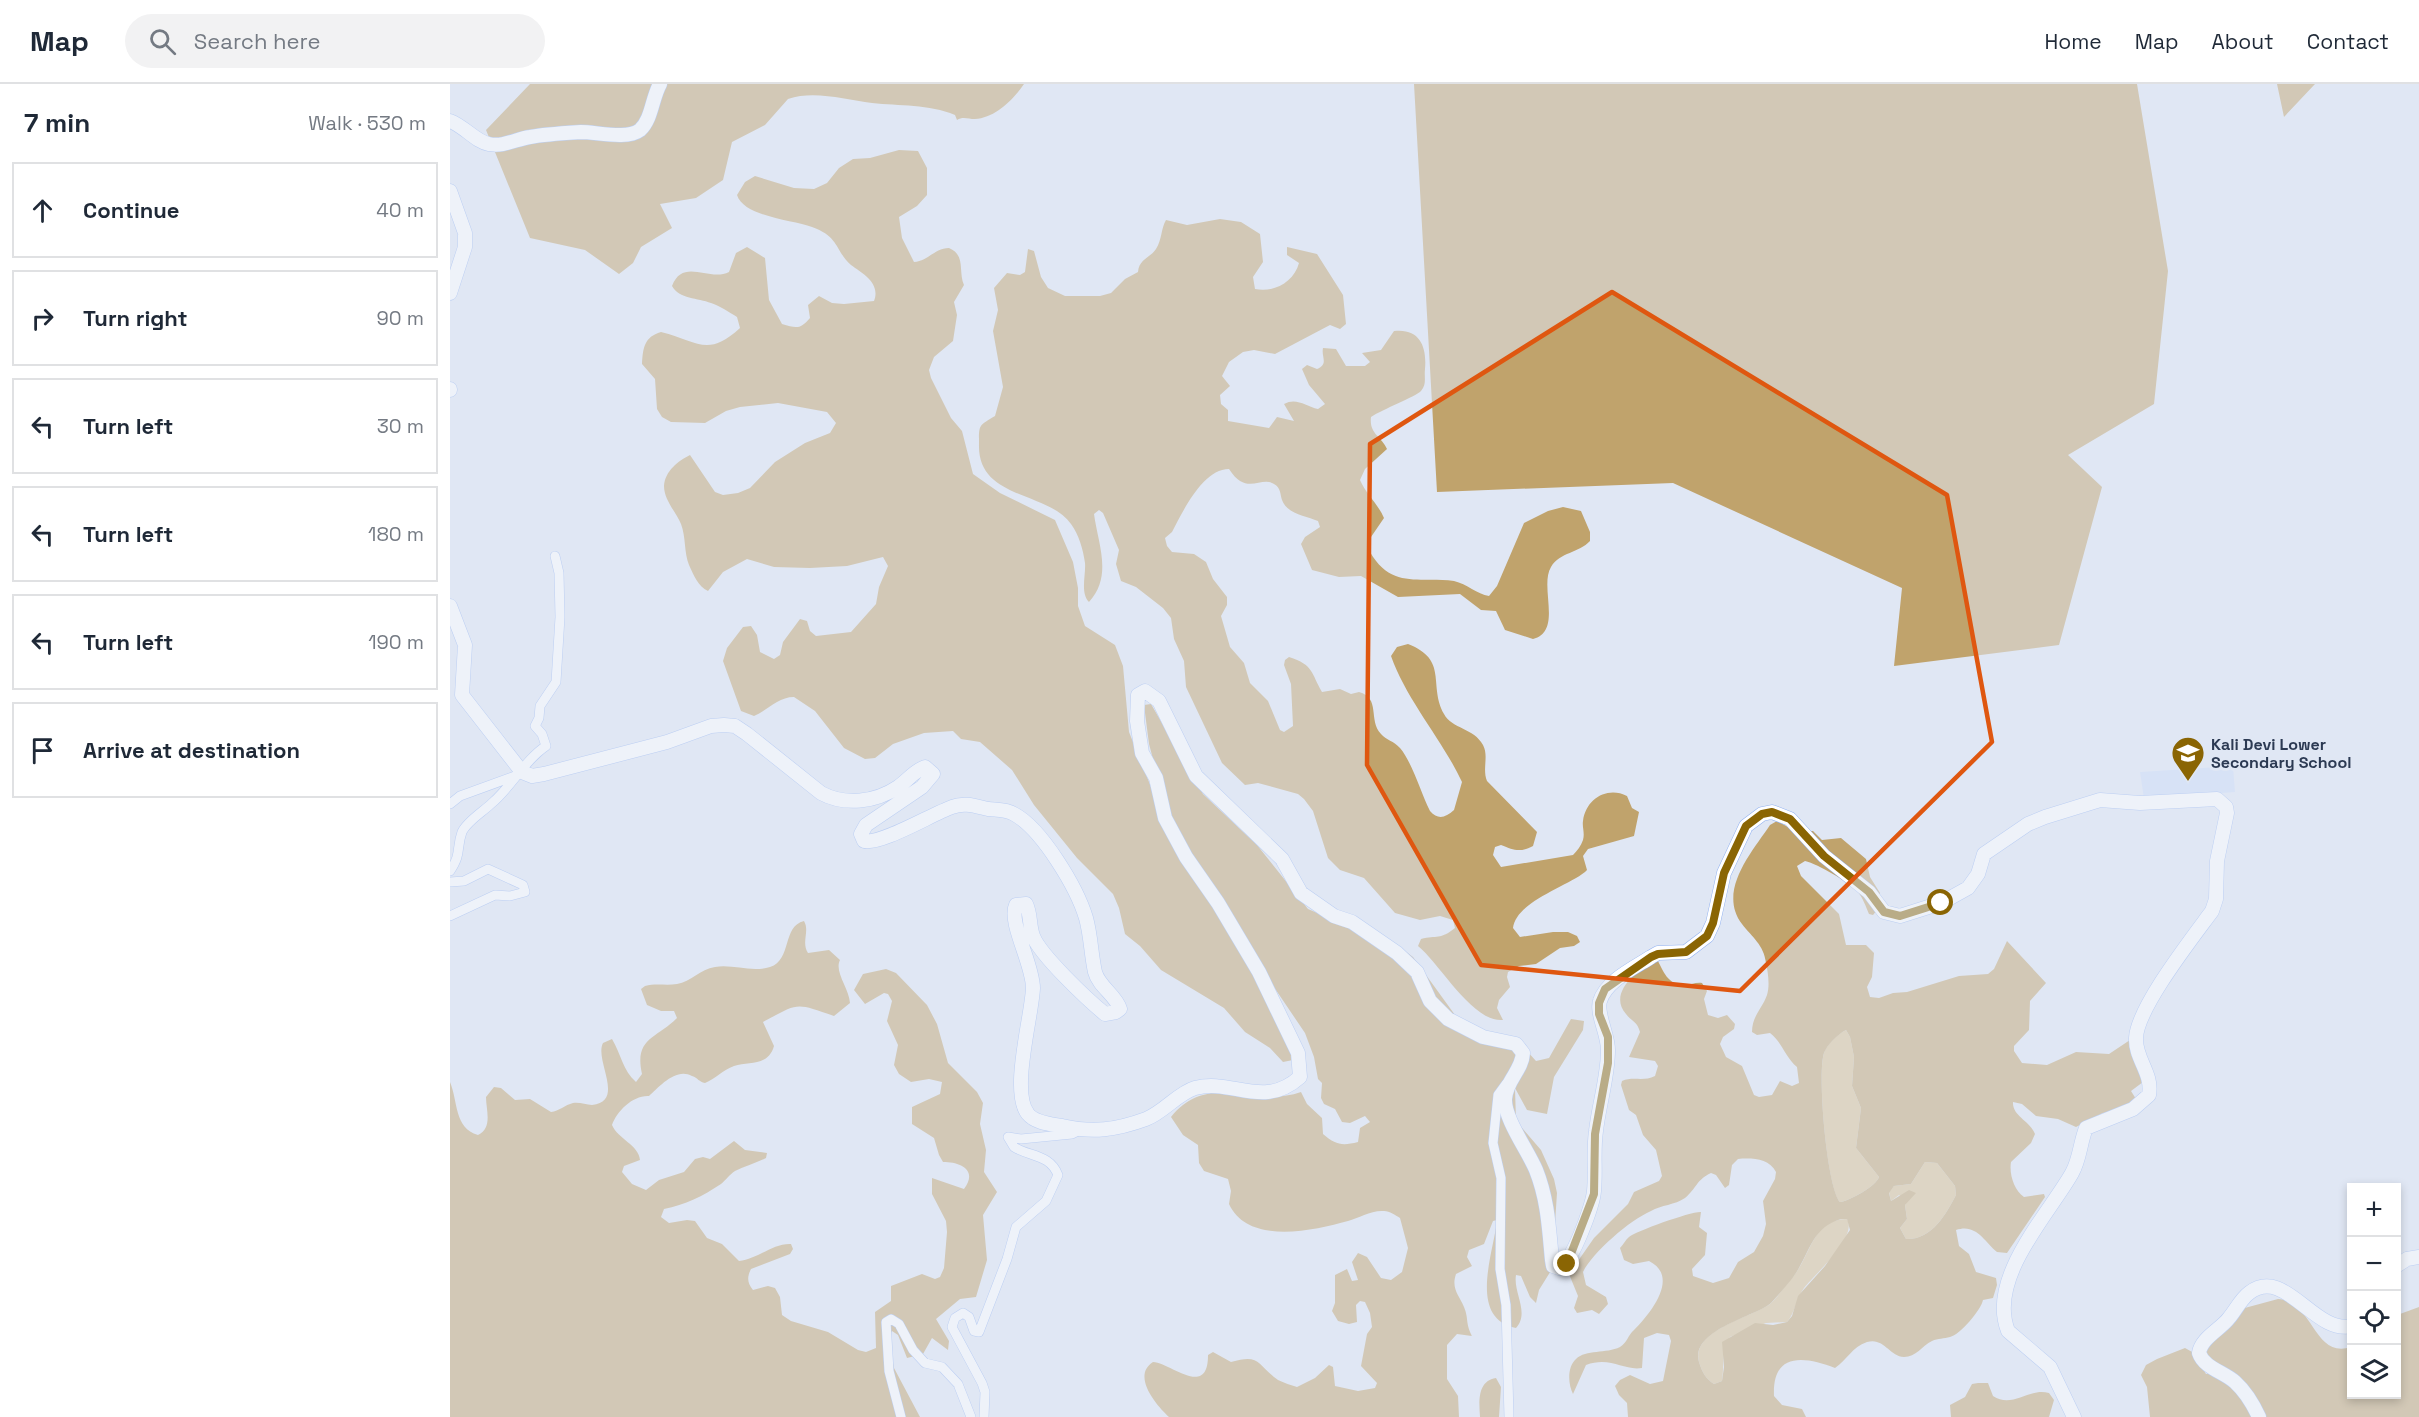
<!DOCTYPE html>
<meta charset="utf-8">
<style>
:root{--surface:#fff;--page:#f2f2f3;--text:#1f2937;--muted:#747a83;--line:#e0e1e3}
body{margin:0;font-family:"Space Grotesk",sans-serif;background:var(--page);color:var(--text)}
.controls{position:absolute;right:18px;bottom:18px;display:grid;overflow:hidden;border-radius:0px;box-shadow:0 3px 9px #0003}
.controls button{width:54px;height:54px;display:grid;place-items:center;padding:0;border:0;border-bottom:2px solid var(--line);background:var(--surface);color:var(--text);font:30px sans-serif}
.stop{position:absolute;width:18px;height:18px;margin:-14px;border:4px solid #8a6503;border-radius:50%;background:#fff}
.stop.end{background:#8a6503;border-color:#fff;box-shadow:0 2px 6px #0008}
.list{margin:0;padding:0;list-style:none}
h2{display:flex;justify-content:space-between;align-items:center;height:78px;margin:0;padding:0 24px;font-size:26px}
h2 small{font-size:20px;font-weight:400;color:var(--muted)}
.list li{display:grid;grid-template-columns:39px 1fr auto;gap:18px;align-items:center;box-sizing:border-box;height:96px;margin:0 12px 12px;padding:0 12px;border:2px solid var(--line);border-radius:0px}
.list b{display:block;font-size:22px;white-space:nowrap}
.list em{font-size:20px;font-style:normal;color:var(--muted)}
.icon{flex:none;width:33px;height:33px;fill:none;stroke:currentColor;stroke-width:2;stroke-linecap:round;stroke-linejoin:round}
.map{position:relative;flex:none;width:1969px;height:1333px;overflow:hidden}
header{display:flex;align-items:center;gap:36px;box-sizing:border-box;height:84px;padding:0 30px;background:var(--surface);border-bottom:2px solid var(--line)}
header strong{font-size:28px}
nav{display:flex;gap:33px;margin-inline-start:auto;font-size:21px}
.search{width:420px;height:54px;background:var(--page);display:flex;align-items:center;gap:15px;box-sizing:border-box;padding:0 21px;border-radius:33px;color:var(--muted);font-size:22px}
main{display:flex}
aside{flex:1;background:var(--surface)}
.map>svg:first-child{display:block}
.built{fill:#cddcf9}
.green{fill:#dabf8c}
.forest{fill:#c0a36c;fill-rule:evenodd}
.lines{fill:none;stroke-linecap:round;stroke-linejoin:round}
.minor-casing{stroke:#91b1f0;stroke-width:10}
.secondary-casing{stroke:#91b1f0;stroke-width:15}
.minor{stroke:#fff;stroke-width:9}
.secondary{stroke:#fff;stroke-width:14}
.route{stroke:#8a6503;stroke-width:8}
.marked{fill:none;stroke:#df5710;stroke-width:4.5;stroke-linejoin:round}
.labels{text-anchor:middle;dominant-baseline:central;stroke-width:6;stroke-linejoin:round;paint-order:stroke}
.poi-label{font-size:16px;font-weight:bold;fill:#2c3a53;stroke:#e0e7f4;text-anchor:start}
</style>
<header>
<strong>Map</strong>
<div class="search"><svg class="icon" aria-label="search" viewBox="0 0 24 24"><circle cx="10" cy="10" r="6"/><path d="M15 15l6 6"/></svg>Search here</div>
<nav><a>Home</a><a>Map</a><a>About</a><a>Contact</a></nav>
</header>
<main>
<aside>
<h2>7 min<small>Walk · 530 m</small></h2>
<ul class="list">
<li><svg class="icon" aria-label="ahead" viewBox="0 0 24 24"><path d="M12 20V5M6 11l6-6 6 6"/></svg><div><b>Continue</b></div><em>40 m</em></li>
<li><svg class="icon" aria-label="right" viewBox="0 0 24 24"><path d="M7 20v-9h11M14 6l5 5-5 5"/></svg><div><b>Turn right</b></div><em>90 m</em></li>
<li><svg class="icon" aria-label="left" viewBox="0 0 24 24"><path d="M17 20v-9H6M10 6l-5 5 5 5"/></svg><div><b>Turn left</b></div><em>30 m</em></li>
<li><svg class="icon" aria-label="left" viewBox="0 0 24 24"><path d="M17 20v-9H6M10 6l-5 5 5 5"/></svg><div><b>Turn left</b></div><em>180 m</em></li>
<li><svg class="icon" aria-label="left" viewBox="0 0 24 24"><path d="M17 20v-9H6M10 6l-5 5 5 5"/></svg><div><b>Turn left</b></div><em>190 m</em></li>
<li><svg class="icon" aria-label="arrive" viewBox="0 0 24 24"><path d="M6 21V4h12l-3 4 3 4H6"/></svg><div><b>Arrive at destination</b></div></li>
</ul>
</aside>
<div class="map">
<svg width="1969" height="1333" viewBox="0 0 1969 1333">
<rect width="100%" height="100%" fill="#e0e7f4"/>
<path class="built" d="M1783 682 1785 708 1694 715 1690 688Z"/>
<path class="green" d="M1396 946 1400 953 1404 973 1402 1002 1411 1024 1406 1064 1429 1093C1427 1101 1400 1117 1390 1118 1377 1104 1367 990 1374 969 1377 960 1388 950 1396 946Z
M1475 1078 1487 1079 1505 1102 1506 1111C1496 1130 1482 1156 1456 1155L1450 1144 1457 1135 1455 1121 1458 1116 1449 1111 1441 1117 1439 1108 1444 1102 1461 1100Z
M1397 1135C1408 1153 1365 1190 1354 1204 1346 1215 1345 1229 1337 1238L1316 1239 1280 1253C1270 1274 1275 1276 1272 1297L1264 1300C1256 1295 1252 1288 1249 1278 1241 1246 1302 1233 1320 1220 1327 1214 1334 1203 1341 1195 1361 1174 1361 1135 1397 1135Z"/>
<path class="forest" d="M80 0H574C563 16 545 34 525 35 518 35 513 32 507 36L505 31C479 20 449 22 422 19 395 16 365 6 338 15L315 41 282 58 273 96 246 114 210 120 222 144 191 163 183 179 169 190 135 166 80 154 36 46Z
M964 0H1687L1718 187 1704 320 1618 371 1652 403 1609 561 1444 582 1452 504 1223 399 987 408Z
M1827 0H1865L1834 33Z
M449 66 468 67 477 84V111L467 122 449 133 452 154 464 178C478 177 485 164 499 164 516 171 508 187 514 201L504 218 507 231 503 257 484 273 479 286 481 294 501 334 512 347 523 390 550 409 605 436 623 478 628 504V522L635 542 665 561 673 582 679 648 701 703 845 951 843 976 833 978 820 964 795 948 774 924 711 886 690 862 675 850 669 824 663 810 627 774 584 721 562 686 530 658 511 655 503 647 474 649 443 660 425 674 415 675 394 664 365 627 344 613C328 613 318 626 304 632L291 627 273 577 277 564 293 543 301 542 307 551 310 568 324 575 330 571 333 558 350 535 357 537 360 547 366 552 401 548 426 520 429 503 438 482 433 473 397 482 360 484 324 483 297 475 273 488 258 507C248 502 244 492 239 481 234 469 236 453 231 440 226 428 214 416 214 402 215 387 228 377 240 371L265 408 273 411 288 409 300 404 325 378 355 359 380 349 386 339 377 328 328 319 290 323 276 327 255 339 221 338 212 333 207 325 205 295 192 280C193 264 194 253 211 248 248 257 257 274 290 244L287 233C279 228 270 222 261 219 248 214 229 215 222 202 233 173 259 198 279 188L286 169 297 163 315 174 319 216 332 240C346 244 350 246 360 234L358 221 369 212 382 219 394 220 424 217C431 199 412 189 401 181 385 167 390 153 362 143 343 136 294 133 287 111L295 98 305 92 344 104 364 105 377 99 389 84 403 75 420 74Z
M770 135 791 138 810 150 813 178 803 193 805 205C824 209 844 198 849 179L837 171V163L867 170 893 211 896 240 890 245 880 241 825 270 804 266 793 268 779 278 772 292 780 302 770 311 771 320 778 326V337L819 344 827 333 844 337 834 320C846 313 856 322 868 325L875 320 859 301 852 285 857 281 867 285C879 280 871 273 873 264L886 265 896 282H915L920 278 912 269 931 266 944 247C970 244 977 263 975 285 974 294 977 300 971 307 965 313 933 325 921 333 919 350 931 352 937 365L915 385 910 396C916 410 928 420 934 434L921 453 920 468C942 506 970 492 1004 497 1017 500 1027 510 1039 512L1047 502 1074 439 1098 427 1113 423 1131 427 1140 448V457C1129 469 1110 468 1101 483 1089 503 1113 547 1083 555L1055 546 1046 527 1031 526 1010 510 948 513 911 492 889 493 862 486 851 460 855 453 870 443 868 437C856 432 837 430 832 416 830 410 831 404 824 400 811 391 797 413 779 385 753 385 733 427 722 448L715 454 717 462 722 468 744 470 756 478 763 495 777 513V521L771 532 780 563 794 579 800 599 818 617 830 646 834 648 843 642 841 600 834 581 835 576 839 573C864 581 861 589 872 608L890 605 901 610 909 608C931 614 918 636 931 650 936 656 944 657 950 664 962 678 971 709 980 727 988 736 995 734 1004 726L1012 698C992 655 957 617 941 572L947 563 958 560C999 576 978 601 994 630 1002 645 1024 644 1033 661 1039 672 1032 685 1037 697L1087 748 1083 762C1069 769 1064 766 1051 761L1045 763 1043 771 1051 783 1123 771C1127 767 1131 762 1133 756 1135 749 1132 743 1133 737 1136 714 1158 702 1177 712L1182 724 1189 728 1184 752 1138 765 1133 772 1137 786 1135 788C1116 803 1066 818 1063 844L1070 853 1103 848H1118L1127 852 1130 858 1124 862 1110 864 1086 880 1069 882 1058 888 1057 893 1060 903 1049 916 1047 924 1053 936C1023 939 990 880 968 862L971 855C987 851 990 856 1005 844L1003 836 990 832 970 836 945 829 914 794 890 786 878 774 863 727 854 715 848 710 808 699 795 701 772 679 736 603 734 577 724 555 721 534 713 524 686 503 671 497 666 480 669 466 653 429 649 426 644 430C648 460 663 492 639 518 630 509 636 491 635 479 633 465 629 451 621 440 598 407 527 416 529 360 529 341 528 342 545 332L553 303 543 247 548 226 544 204 557 189 570 191 575 188 578 165 584 167 591 193 598 204 615 212H650L661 209 675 195 688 188C689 175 700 174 706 165 712 156 711 144 716 136L737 141Z
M701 620 753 710 807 761 858 825 955 867 963 873 1005 931 1026 946 1068 957 1086 977 1099 974 1121 935 1134 937 1133 946 1104 993 1097 1030 1077 1026 1065 1004 1066 1037 1091 1066 1104 1095 1107 1109 1102 1185 1089 1206 1086 1219 1080 1213 1071 1192 1066 1191C1063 1209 1080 1229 1066 1244 1017 1234 1044 1168 1047 1136L1043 1137 1034 1160 1019 1166 1017 1173 1022 1182 1006 1190C1001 1205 1009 1211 1014 1223 1019 1235 1015 1238 1022 1252L1007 1250 997 1261V1295L1008 1312 1009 1333H719C707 1322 681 1292 703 1278 721 1279 758 1315 758 1271L763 1268 781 1278C811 1269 807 1281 828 1296 834 1299 841 1301 847 1303L865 1294 879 1281 883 1283 885 1302 908 1307 925 1304 927 1299 911 1282 917 1250 922 1243 920 1229 915 1218 910 1217 906 1221 907 1238 899 1240 888 1237 882 1227 885 1219V1191L897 1185 902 1197 908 1196 902 1178 908 1169 917 1173 931 1194 941 1196 952 1188 958 1164 950 1134C945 1131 940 1127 934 1127 921 1126 909 1134 898 1137 862 1147 798 1161 779 1120L781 1107 778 1095 754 1087 749 1079 748 1061 733 1051 721 1033C759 986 804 1025 851 1008L857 1020 872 1034 873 1050C886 1061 892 1062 908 1058L910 1044 920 1038 915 1032 900 1039 892 1038 885 1025 874 1020 871 1014 872 999 868 995 864 973 855 949 807 878 730 752 715 720 699 660 694 621Z
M1327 737 1345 747H1363L1372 756 1391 754 1416 775 1420 793 1430 809 1428 825 1423 831 1419 830C1416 823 1413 814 1408 808 1400 799 1368 780 1355 777L1347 782 1351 792 1389 830 1396 861H1416L1424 869 1422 893 1417 903 1420 913 1429 914 1443 909 1457 908 1509 892 1538 890 1544 885 1557 857 1596 899 1580 917 1579 946 1564 962V967L1572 979 1597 981 1626 968 1659 970 1680 956 1681 970 1693 998 1681 1007 1686 1015 1674 1025 1653 1029 1626 1043 1608 1035 1586 1032 1572 1020 1563 1018C1562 1032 1580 1037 1585 1050L1581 1059 1561 1078C1559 1090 1564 1106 1574 1113L1594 1110 1595 1113 1557 1169 1547 1168C1534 1157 1526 1139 1506 1146L1509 1162 1519 1170 1526 1188 1546 1194 1547 1201 1543 1214 1533 1216C1531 1226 1510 1251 1500 1253 1494 1255 1488 1254 1482 1257 1472 1262 1466 1273 1454 1273 1439 1272 1434 1253 1417 1258 1402 1263 1397 1276 1385 1284 1354 1272 1322 1268 1324 1312L1332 1321 1352 1325 1356 1333H1178L1177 1319 1169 1311 1165 1302 1170 1296 1180 1291 1200 1300 1213 1297 1221 1257 1219 1251 1207 1249 1194 1254 1192 1284C1173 1287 1161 1272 1136 1281L1123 1310C1118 1300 1117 1283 1126 1275 1136 1265 1156 1270 1170 1263 1177 1259 1178 1251 1184 1246 1199 1231 1231 1193 1199 1177L1183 1180 1174 1176 1170 1164C1174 1160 1175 1156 1179 1153 1186 1147 1242 1127 1251 1128L1249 1143 1257 1149 1255 1171 1242 1185 1243 1192 1263 1199 1279 1194 1288 1178 1304 1168 1313 1152 1316 1140 1313 1117 1325 1095 1326 1088C1319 1074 1301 1074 1288 1075L1282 1081 1279 1101 1275 1104 1266 1091 1261 1089C1246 1096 1247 1104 1235 1114 1225 1121 1211 1121 1201 1127 1180 1136 1143 1168 1133 1188L1136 1201 1156 1213 1158 1220 1149 1230 1142 1226 1127 1229 1124 1224 1128 1212 1119 1190 1144 1154 1178 1120 1184 1108 1209 1097 1212 1092 1206 1066 1193 1051 1186 1031 1179 1026 1171 1001 1172 997C1183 992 1193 998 1205 992L1208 982 1205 977 1179 973 1190 948C1187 937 1182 938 1176 930 1157 909 1189 883 1208 877 1213 887 1218 900 1232 901 1238 902 1245 898 1252 899L1257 907 1254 915 1258 931 1268 934 1277 931 1285 940 1284 945 1273 953 1270 960 1276 973 1292 982 1304 1011 1309 1013 1322 1011 1330 997 1342 1002 1349 999 1347 983C1335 973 1332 958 1320 949L1307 951 1302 948C1302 932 1312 925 1317 911 1320 902 1318 888 1316 879 1314 861 1302 853 1292 840 1267 807 1302 768 1320 741ZM1396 946 1400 953 1404 973 1402 1002 1411 1024 1406 1064 1429 1093C1427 1101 1400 1117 1390 1118 1377 1103 1367 990 1374 969 1377 961 1388 950 1396 946ZM1475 1078 1487 1079 1505 1102 1506 1111C1496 1130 1482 1156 1456 1155L1450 1144 1457 1135 1455 1121 1466 1109 1459 1106 1441 1117 1439 1109 1444 1102 1461 1100ZM1391 1135H1397L1400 1146 1375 1182 1348 1212 1342 1232 1337 1238 1323 1241 1305 1239 1272 1258 1274 1283 1272 1297 1264 1300C1256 1295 1252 1288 1249 1278 1240 1245 1309 1232 1322 1218 1329 1210 1341 1197 1346 1189 1360 1167 1363 1143 1391 1135Z
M354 837C360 847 351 858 358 869L379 866 390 876C384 888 399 904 400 919L384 932C344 918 349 919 313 938L324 962C318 983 299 977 284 982 273 986 265 995 255 999 249 998 248 994 242 992 226 983 209 1003 199 1012 183 1011 167 1027 162 1041 168 1055 189 1061 190 1076L174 1082 172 1088 182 1100 196 1106 209 1096 234 1088 245 1075 253 1073 260 1075 284 1057 295 1066 317 1069 316 1074C306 1079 295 1082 285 1087 279 1091 276 1096 271 1100 253 1112 235 1121 214 1125L211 1133 219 1139 237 1136 245 1137 257 1154 272 1160 289 1177C308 1175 323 1159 341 1160L343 1165 340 1170 301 1185C297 1193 297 1199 303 1206L318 1202 325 1204 330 1213 332 1231 341 1237 378 1248 408 1266 416 1268 426 1264 425 1228 441 1217V1202L472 1190 485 1195 490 1193 494 1184 497 1148 496 1137 482 1110V1094L514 1105C528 1086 511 1078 493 1078L489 1071 484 1054 462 1040V1023L490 1010 492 998 479 995 461 998 449 990 444 981 448 961 437 937 442 917 438 910 434 909 415 920 404 906 413 890 436 885 446 889 477 921 487 940 498 979 527 1008 533 1019 530 1040 536 1066 534 1088 547 1108 533 1131 537 1176 526 1213 510 1215 486 1235 499 1257 498 1266 482 1254 473 1270 457 1274 448 1251 442 1247 438 1255 444 1284 470 1333H0V998C8 1017 4 1044 28 1051 43 1044 36 1026 36 1013L44 1003 51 1004 65 1016 80 1015 101 1028C109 1027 115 1021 123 1019 130 1018 136 1021 142 1021 176 1017 144 976 153 959L162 955C171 970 173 987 186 998L192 990C184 954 206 955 227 934L224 927H211L197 921 191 905 195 902C206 899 216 902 227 900 241 898 250 885 265 883 284 880 301 889 320 883 342 876 332 842 354 837Z
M1828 1215C1864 1217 1863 1275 1901 1263L1902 1310H1946L1948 1235 1950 1230 1969 1223V1333H1700L1697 1303 1691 1291 1696 1281 1707 1275 1735 1264 1744 1269 1756 1290 1768 1288 1757 1271 1756 1263 1791 1225Z
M1046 1294 1051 1303 1049 1333H1030C1029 1318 1027 1297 1046 1294Z
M1528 1299H1538L1543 1312C1563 1325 1579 1303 1599 1309L1604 1316 1599 1333H1501L1500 1321 1515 1313 1522 1300Z"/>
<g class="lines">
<defs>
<path id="minor" d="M0 720 10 712 65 692
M0 787C12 769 6 765 12 748 17 737 34 727 42 719 62 702 75 676 96 662L92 650 85 642 89 634 90 622 106 598 110 533 109 489 105 472
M0 798 14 797 38 785 73 801 75 808 60 812 45 811 0 832
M1056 1000 1048 1011 1043 1059 1051 1094 1050 1185 1056 1221 1059 1333
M451 1333 439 1287 436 1238 441 1235 449 1240 463 1266 475 1279 492 1283 508 1300 521 1333
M534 1333 535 1308 532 1299 502 1243 505 1234 513 1229 519 1233 524 1247 529 1248 557 1175 566 1143 596 1117 608 1091C600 1070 580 1073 564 1063L558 1053 571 1055 622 1050 630 1046"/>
<path id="secondary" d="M0 37C14 42 26 58 39 60 54 63 66 55 80 53 96 50 115 49 131 48 147 48 177 56 190 46 202 35 202 14 210 0
M0 107 15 149V163L0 209
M0 305V306
M0 522 15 561 12 611 72 688 82 692 94 690 217 658 261 642 274 641 285 642 297 650 371 709C395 722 426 718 448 703 458 696 464 687 475 683L483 690 472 703 416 741 411 750 414 757C431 761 482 730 502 723 514 718 525 722 538 725 546 726 556 725 564 730 592 745 627 804 636 834 641 852 641 870 645 888 649 903 666 911 670 925L666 928 655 930C638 916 590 871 583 852 579 841 581 830 576 820L566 821C558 838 583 880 583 904 582 932 560 1008 578 1030 585 1039 601 1040 612 1042 643 1049 666 1046 696 1035 714 1028 728 1009 745 1004 782 994 813 1026 850 993L848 969 809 888 768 819 736 773 715 734 706 694 692 669 687 637 688 611 695 607 709 617 746 692 832 775 851 809 884 832 902 838 947 869 967 888 980 917 998 935 1033 953 1066 960 1073 969C1072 987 1056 996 1055 1015 1054 1034 1078 1067 1086 1086 1098 1116 1099 1145 1102 1176L1103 1182 1109 1184C1121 1182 1143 1121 1144 1107 1146 1087 1143 1067 1146 1047 1149 1020 1158 993 1158 966 1158 950 1146 929 1150 917 1156 897 1184 884 1201 873L1208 869 1236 868 1257 852 1263 839 1274 789 1296 742 1312 730 1322 728 1340 735 1374 772 1419 808 1434 828 1450 832 1491 819 1518 804 1528 790 1534 770 1578 740 1595 733 1650 716 1690 719 1767 715 1776 723 1777 729 1767 777 1766 815 1762 827C1743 853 1687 924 1686 954 1685 975 1703 989 1699 1011L1683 1025 1636 1044C1630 1059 1630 1075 1622 1089 1599 1130 1537 1194 1558 1247L1600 1283 1624 1333
M1946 1182 1957 1175 1969 1173
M1809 1333C1803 1320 1796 1308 1785 1298 1774 1288 1754 1284 1749 1269 1751 1254 1771 1245 1779 1234 1786 1226 1790 1216 1799 1209 1835 1181 1864 1251 1902 1242"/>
</defs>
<use href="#minor" class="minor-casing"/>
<use href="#secondary" class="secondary-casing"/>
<use href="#minor" class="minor"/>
<use href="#secondary" class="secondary"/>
</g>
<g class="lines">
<path class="route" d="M1117 1180 1144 1110 1145 1050 1158 979V953L1149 930V919L1155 905 1201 873 1208 870 1236 868 1257 852 1263 839 1274 789 1296 742 1312 730 1322 728 1340 735 1374 772 1419 808 1434 828 1450 832 1491 819"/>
</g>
<path d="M0 0H1969V1333H0ZM1162 208 1497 411 1542 658 1290 907 1031 881 917 681 920 360Z" fill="#e0e7f4" fill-opacity=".55" fill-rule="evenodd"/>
<path class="marked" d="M1162 208 1497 411 1542 658 1290 907 1031 881 917 681 920 360Z"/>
<defs>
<symbol id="school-pin" viewBox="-11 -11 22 30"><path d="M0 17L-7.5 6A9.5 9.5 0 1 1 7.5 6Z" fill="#8a6503" stroke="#e0e7f4"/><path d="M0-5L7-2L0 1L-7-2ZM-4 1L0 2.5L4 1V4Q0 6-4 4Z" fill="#fff"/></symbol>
</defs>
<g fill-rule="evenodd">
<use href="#school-pin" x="1719" y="650" width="38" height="52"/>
</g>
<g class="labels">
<g class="poi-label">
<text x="1761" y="660">Kali Devi Lower<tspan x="1761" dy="18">Secondary School</tspan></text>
</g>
</g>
</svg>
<div class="controls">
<button>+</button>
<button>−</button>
<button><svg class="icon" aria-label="locate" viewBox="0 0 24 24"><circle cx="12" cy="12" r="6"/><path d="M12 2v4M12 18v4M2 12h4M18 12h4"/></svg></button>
<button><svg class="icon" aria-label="layers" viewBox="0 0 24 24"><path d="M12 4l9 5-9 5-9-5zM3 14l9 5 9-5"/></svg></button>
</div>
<div class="stop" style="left:1491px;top:819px"></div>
<div class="stop end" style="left:1117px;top:1180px"></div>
</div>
</main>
